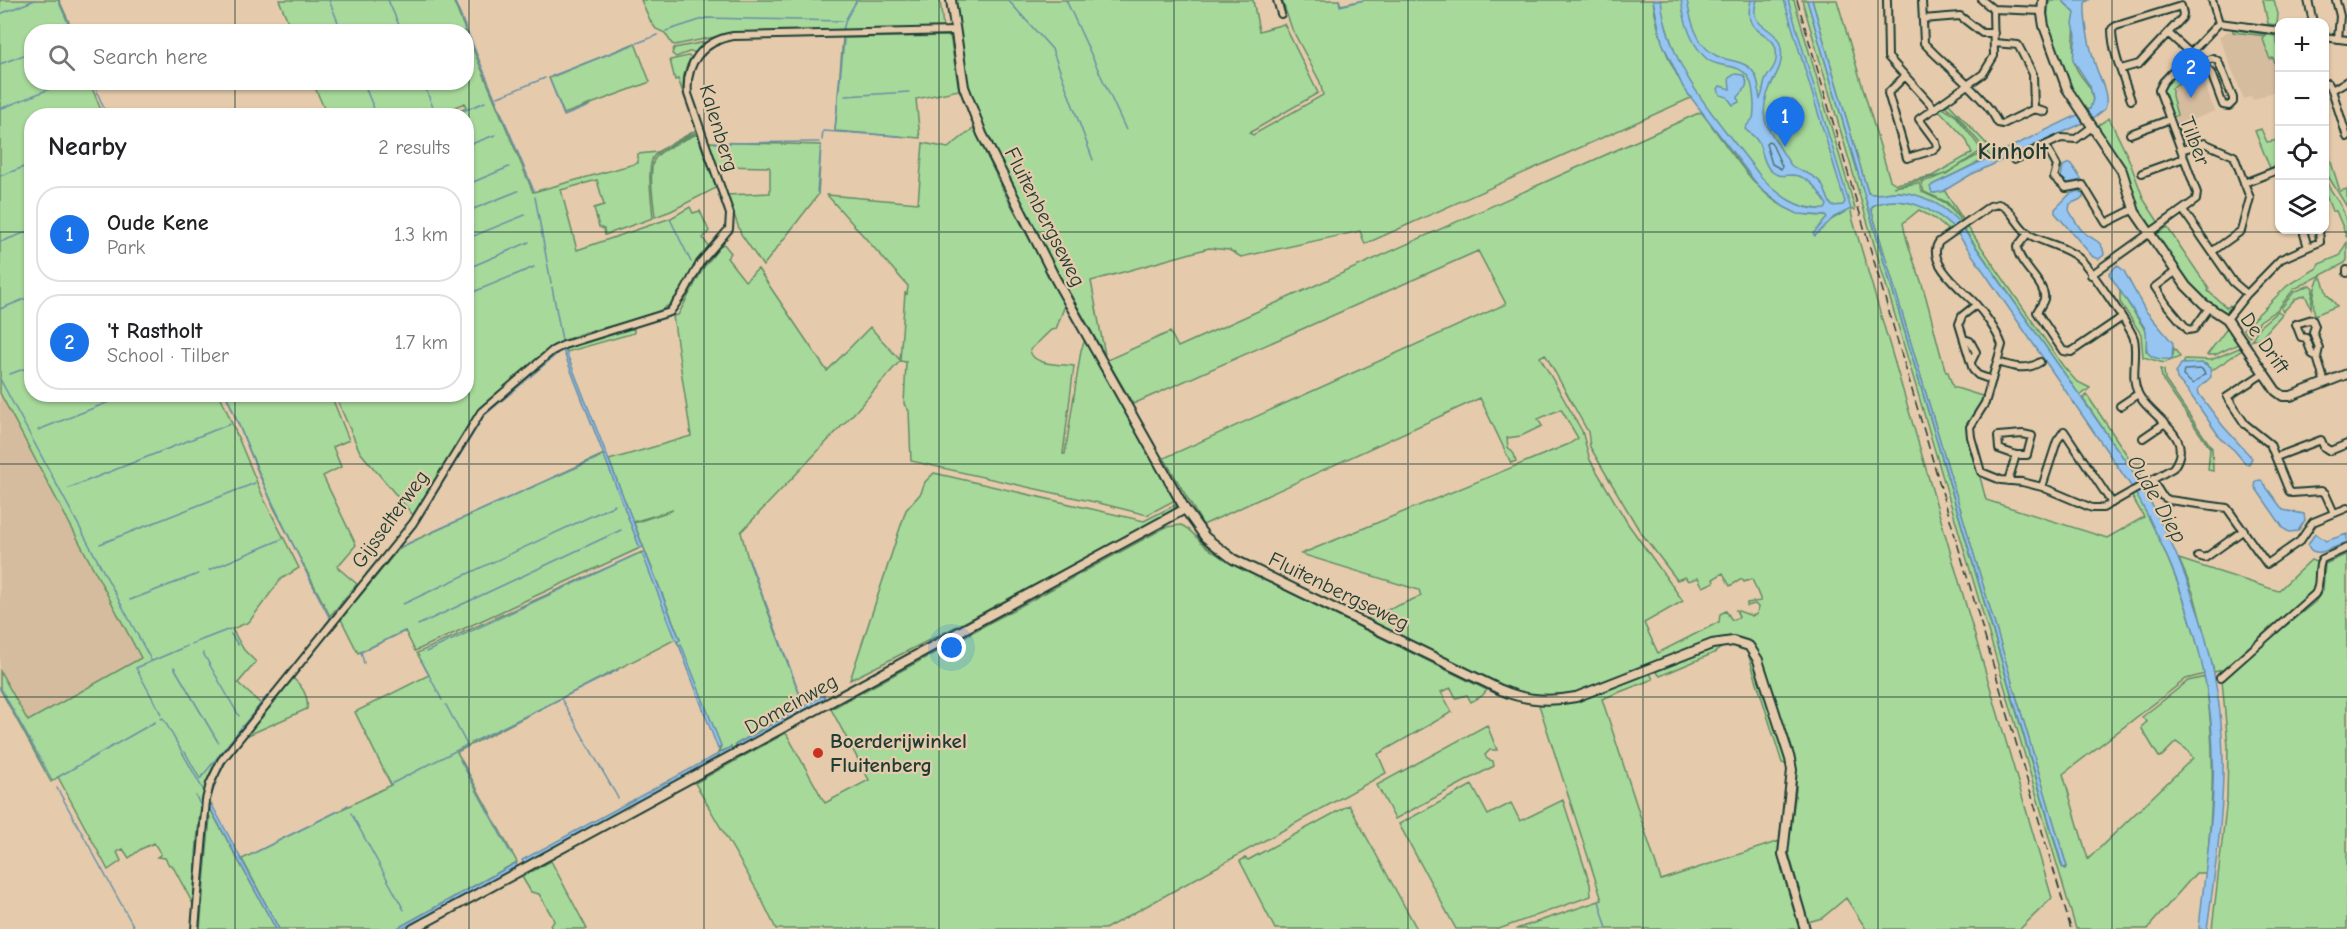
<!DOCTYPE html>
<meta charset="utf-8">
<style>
:root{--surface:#fff;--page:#f6f6f6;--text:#202124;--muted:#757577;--line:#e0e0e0;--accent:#1a73e8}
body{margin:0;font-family:"Comic Neue",sans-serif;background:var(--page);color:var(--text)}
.controls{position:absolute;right:18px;top:18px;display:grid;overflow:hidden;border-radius:12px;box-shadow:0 2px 4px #0004}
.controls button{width:54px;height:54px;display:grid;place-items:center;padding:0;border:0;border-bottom:2px solid var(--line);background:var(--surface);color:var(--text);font:30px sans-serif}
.you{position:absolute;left:952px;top:648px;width:21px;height:21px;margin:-15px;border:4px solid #fff;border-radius:50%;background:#1a73e8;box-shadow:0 0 0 9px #1a73e833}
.badge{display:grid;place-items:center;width:39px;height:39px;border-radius:50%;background:var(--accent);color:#fff;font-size:20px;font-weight:700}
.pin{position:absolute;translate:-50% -50px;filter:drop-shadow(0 2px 3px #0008)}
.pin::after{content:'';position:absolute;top:32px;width:21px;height:18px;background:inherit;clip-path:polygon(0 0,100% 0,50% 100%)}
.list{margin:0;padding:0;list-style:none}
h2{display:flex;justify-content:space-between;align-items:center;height:78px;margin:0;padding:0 24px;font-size:26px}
h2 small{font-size:20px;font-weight:400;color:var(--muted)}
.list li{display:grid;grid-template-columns:39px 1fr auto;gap:18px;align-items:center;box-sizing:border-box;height:96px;margin:0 12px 12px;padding:0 12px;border:2px solid var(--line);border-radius:24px}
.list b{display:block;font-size:22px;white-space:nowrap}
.list p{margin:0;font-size:20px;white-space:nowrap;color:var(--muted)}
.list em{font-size:20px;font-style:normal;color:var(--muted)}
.icon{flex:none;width:33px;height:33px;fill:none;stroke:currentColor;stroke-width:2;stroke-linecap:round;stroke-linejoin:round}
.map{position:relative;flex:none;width:2347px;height:929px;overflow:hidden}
.search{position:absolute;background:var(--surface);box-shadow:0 2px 4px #0004;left:24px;top:24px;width:450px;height:66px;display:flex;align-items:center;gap:15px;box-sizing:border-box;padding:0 21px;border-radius:24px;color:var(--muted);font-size:22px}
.panel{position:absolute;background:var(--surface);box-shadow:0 2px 4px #0004;left:24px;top:108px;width:450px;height:294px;border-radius:24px}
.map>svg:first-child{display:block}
.built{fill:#d6bc9f}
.green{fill:#a7d99a;stroke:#638b67;stroke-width:1.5;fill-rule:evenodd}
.water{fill:#97c5f2;stroke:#678fa6;stroke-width:1.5}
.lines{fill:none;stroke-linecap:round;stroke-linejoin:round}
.shore{stroke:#4f7380;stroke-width:1.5}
.stream{stroke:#678fa6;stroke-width:1.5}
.minor-casing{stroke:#1f3d34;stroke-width:10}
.tertiary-casing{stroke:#1f3d34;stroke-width:12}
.minor{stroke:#e5cbac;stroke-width:6}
.tertiary{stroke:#e5cbac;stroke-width:8}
.rail{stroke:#1f3d34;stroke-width:1.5;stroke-dasharray:9 4.5;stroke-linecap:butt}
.grid{fill:none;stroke:#1f3d34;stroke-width:1.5;stroke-opacity:0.55}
.poi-dot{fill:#c8321e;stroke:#e5cbac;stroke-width:2}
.labels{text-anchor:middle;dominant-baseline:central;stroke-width:4.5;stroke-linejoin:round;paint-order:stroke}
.street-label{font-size:21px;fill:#1f3d34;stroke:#e5cbac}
.poi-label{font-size:21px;font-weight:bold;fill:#1f3d34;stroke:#e5cbac;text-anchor:start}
.water-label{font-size:22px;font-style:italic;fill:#25443e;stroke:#e5cbac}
.quarter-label{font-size:24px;font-weight:bold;fill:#1f3d34;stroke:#e5cbac}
</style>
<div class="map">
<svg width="2347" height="929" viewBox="0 0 2347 929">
<rect width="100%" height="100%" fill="#e5cbac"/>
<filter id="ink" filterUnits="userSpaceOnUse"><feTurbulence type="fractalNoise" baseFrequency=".0167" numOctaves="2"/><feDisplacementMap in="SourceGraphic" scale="12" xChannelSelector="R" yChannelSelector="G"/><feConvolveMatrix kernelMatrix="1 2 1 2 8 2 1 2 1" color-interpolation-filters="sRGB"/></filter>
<g filter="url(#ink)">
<path class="built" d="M2228 31 2267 36 2263 40 2270 59 2273 58 2277 69 2274 71 2276 75H2279V89L2253 100 2251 96 2244 99 2219 37Z
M2197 72 2201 76 2215 111 2179 125 2175 116 2177 115 2174 107 2172 88 2184 77Z
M0 393 141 658 28 721 0 671Z"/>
<path class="green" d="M0 0H59L73 31 32 32V82L90 83 103 115 32 116V394L220 395 264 499 299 568 281 579 249 622 232 629 244 650 256 662 238 683 261 704C244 726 223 747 211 771 196 799 196 871 193 904L172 865H169L165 858 157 857 161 854 154 843 141 849 129 858 123 849 117 852 121 861 108 870 58 777 51 782 0 689V671L28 721 141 658 0 393Z
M279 0H453L466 32 292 31Z
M641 0H940L943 27 941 29 729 34 675 45 672 44 665 33 656 29 651 22Z
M953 0H1253L1259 31 1284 24 1318 93 1249 133 1253 135 1323 95 1320 82 1292 29 1282 0H1339L1341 5 1364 0H1653C1657 35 1671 69 1691 98L1365 244 1360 231 1241 257 1229 250 1209 248 1091 281 1105 355 1026 216 988 141 968 92Z
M1660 0H1794L1854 205 1855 210H1851L1852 217 2052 898 2020 929H1866L1846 898 1822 918 1808 922 1788 850 1796 789 1795 768 1764 665C1753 640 1746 634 1718 639L1577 694 1544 698 1515 693 1363 620 1421 596 1419 590 1301 554 1569 444 1578 438 1561 409 1538 419 1542 426 1521 436 1507 438 1508 447 1514 454 1516 461 1511 463 1480 398 1203 525 1164 458 1506 304 1478 251 1133 404 1107 360 1170 332 1178 347 1701 112C1723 138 1754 193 1785 207 1797 214 1812 216 1826 216L1827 218 1814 234 1815 235 1829 221 1843 213 1780 203 1688 90 1661 13ZM1545 354 1588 432 1590 447 1639 530 1677 580 1685 577 1688 581 1698 578 1703 587 1714 582 1713 579 1723 573 1730 586 1742 579 1744 582 1752 579 1761 601 1747 603V606L1755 604 1758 607 1757 614 1752 616 1736 610 1739 617 1732 620 1726 611 1720 614 1719 622 1658 653 1644 623 1683 601 1628 524 1590 460 1582 431 1540 357Z
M1802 0H1807L2062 867 2066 869 2067 867 1871 209 1874 205C1901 194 1936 207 1954 228H1949V231L1935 219 1919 210 1903 223C1906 243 1914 262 1921 281 1931 311 1936 342 1946 372H1948L1953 387 1985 397 1971 418 1968 431 1986 500 2107 538 2144 517 2131 495 2135 492C2168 550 2190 609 2205 674L2186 679 2063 774 2088 859 2193 758 2186 749 2176 742 2162 756 2159 757 2142 729V726L2147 722 2142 717 2188 681 2205 677C2216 746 2213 804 2206 873H2196L2147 929H2076Z
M1812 0H1837L1890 180 1896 184 1932 176 1972 153 1966 139 1938 109 1941 107 1956 116 1982 150 1946 174 1893 187 1919 183 1922 192 1946 203 1962 222 1960 224C1946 207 1919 192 1896 192 1887 192 1876 196 1868 193Z
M2050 0H2062L2075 13C2076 27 2071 51 2075 65 2080 81 2096 84 2092 107L2086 111C2081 103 2074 96 2069 87 2059 65 2041 24 2050 0Z
M2263 0H2274L2278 14 2277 25 2268 24Z
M2233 29 2275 36 2279 49V75L2276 76 2274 70 2277 69 2273 58 2270 59 2269 57 2263 39 2266 36 2233 32Z
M466 32 533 192 638 163V154L657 152 696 130 697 132C686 138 661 147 654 156 646 166 652 204 653 218L605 235 604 229 599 227 594 208 604 205 597 180 561 190 577 250 671 218 690 207 693 213 700 211 709 231 703 238 709 247C696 263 685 288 673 301 647 328 586 323 556 346L554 345 480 407 413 515 360 452 335 395 466 394V116L447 115 466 108 465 103 433 115H327L313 83 466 82Z
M950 36 959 90 916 99 920 138 835 131 843 38Z
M711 41 696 52H689L676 57 672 54 674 48Z
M635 43 650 82 564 114 549 78Z
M688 56 691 57C683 71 681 84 685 98L678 79 675 80 670 60Z
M2187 62 2191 65 2193 74 2184 77V79L2172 88V96L2177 115 2172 118 2163 93 2164 88Z
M1949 104 1996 154 1990 156 1957 115 1945 106Z
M2109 118 2128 157 2144 200 2159 223 2153 227 2149 226 2140 214 2132 194 2095 127Z
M974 128 1003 190 1065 305 1056 329 1051 330 1030 350C1032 366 1061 364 1074 366L1063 454H1065L1081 350 1085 340 1175 500 1147 515 1099 503 911 461 909 411 904 404 906 362 900 361 855 412 741 532 748 559 804 706 736 744 737 748 733 750 731 747 718 753 721 746 681 645H679L677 642 680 639 634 523 673 510 633 522 609 460 691 436 673 316 678 315 704 267 723 243 731 253 727 258 745 281 758 269 827 371 870 327 900 360 905 293 907 294 908 286 827 195 918 203 923 143 948 148Z
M2261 129 2267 142 2279 140V165L2270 168 2255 131Z
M697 134 716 188 671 211 655 217C654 204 647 167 656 157 663 148 687 139 697 134Z
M708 142 821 145 818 195 763 266 741 234 727 195 770 193V169L769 167 717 166Z
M2325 143 2340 191 2347 189V207L2325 171Z
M1981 154 1987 158 1932 185 1935 193 1944 190 1964 221 1947 202 1924 192 1921 182C1947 177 1958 164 1981 154Z
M2324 178C2337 203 2347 206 2347 237L2336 211H2332L2325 193Z
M1967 226 2063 366 2076 381 2090 388 2080 396 1964 229Z
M2167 227 2209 289 2208 291 2227 308 2230 305 2233 308 2228 313H2223L2194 291 2156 239 2155 236Z
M2347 242V260L2345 263 2294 289 2278 309 2260 321 2249 337 2243 329 2287 286 2317 268 2319 264 2339 256Z
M2321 276 2327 294 2337 306 2315 315C2312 304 2313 285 2321 276Z
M2310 285 2313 288 2311 308 2305 295 2295 299 2283 312 2281 308 2294 292Z
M2120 290 2147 333 2146 351 2173 356 2174 348 2180 357 2164 363 2143 357 2141 334 2120 302Z
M2278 311 2282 314 2263 336 2251 341 2259 327Z
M2228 327 2238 344 2215 355H2207Z
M634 328V333L567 352 565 349Z
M2239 348 2242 350 2211 371 2206 364H2183L2185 359 2211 360Z
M2160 369 2164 370 2165 380 2212 448 2213 471 2208 470 2210 448 2163 381Z
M226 395H331L349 440 333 447 341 467 323 476 356 545 337 567 357 584 330 616 274 508Z
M2087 395 2137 470 2143 481 2140 483 2083 399Z
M604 454 640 548 415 651 405 631 358 653 341 619 397 551 409 543Z
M934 473 1144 521 1177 504 1174 510 969 620 850 680 906 510 921 493 925 482Z
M1181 525C1191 529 1195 537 1203 544 1213 553 1224 559 1236 566L1487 690 1482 696 1471 702 1467 695 1456 698 1451 688 1441 692 1452 712 1378 754 1386 773 1105 929H776L759 894 695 783 786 733 825 803 869 780 831 709 1166 527Z
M642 552 676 639 457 752 517 862 396 929H279L242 859 391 785 355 712 429 675 417 653Z
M2347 554V929H2212L2227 798 2228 746 2222 680 2234 668 2315 602 2323 590 2325 564Z
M2179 559 2278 591 2311 560 2318 563 2315 591 2228 666 2223 670 2214 672 2194 595Z
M1728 643 1714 653 1660 676 1656 671Z
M1746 647 1755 658 1788 765 1782 763Z
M1650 673 1653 679 1602 699 1661 880 1779 841 1778 855 1799 929H1516L1602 900 1539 705C1579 701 1613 688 1650 673Z
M293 678C302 686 309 697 307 709L246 736Z
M1487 725 1497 750H1490L1485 755 1487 759 1493 761 1494 766 1395 819 1377 785Z
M1472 785 1488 815 1511 803 1520 821 1563 800 1590 884 1591 896 1499 929H1456L1399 824Z
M211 804 209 807 276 929H200L210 817 206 815 208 805Z
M1349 805 1417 929H1275L1240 861 1245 858 1248 860Z
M551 861 587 929H552L550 925 554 922 553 918 539 894 531 892 522 877Z"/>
<path class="water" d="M1653 0H1661C1670 74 1719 120 1761 177 1779 195 1798 211 1825 209L1827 205C1820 193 1810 176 1793 175 1785 175 1779 178 1771 171 1763 164 1763 151 1758 142 1755 136 1750 134 1745 129 1747 124 1751 122 1753 118 1754 114 1754 107 1754 104 1753 87 1752 72 1733 67 1724 65 1714 65 1707 59 1691 45 1684 20 1681 0H1687C1690 19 1697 47 1717 56 1729 62 1746 60 1754 73 1760 81 1758 91 1760 99 1763 94 1763 87 1765 81 1768 73 1775 69 1776 60 1781 25 1740 42 1751 0H1757C1746 30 1777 24 1781 48 1785 71 1767 83 1765 104 1764 110 1764 117 1766 123 1768 128 1789 164 1792 166 1801 172 1812 173 1820 182 1826 189 1827 199 1832 206L1843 205 1845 202 1784 0H1788L1851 209 1834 217 1815 236 1813 234 1827 218 1826 216 1798 214 1784 207 1761 189 1753 179 1683 87 1662 42Z
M1807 0H1812L1868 193C1876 196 1887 192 1896 192 1919 192 1941 204 1957 220L2134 473C2189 564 2225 668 2223 775 2222 827 2214 878 2207 929H2199C2203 882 2212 835 2213 788 2217 683 2186 583 2135 492L1953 227C1933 208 1901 194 1874 205L1871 209 2067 867 2063 868Z
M2062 0H2089L2085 3C2084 23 2089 44 2095 64 2099 78 2110 94 2105 109L2092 119 1970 175 1942 192 1932 193 1930 187 1934 184 2090 109 2093 99 2090 86 2073 60 2076 35 2073 24 2075 13Z
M1735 74 1743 75C1751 83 1744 91 1738 97L1739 102 1733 105 1727 97 1720 95 1718 89 1720 86 1730 89 1729 78Z
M1783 98C1793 98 1797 101 1800 111L1790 129C1781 129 1773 119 1771 111L1776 102Z
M2069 163 2071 164 2082 180 2068 183 2061 177 2063 166Z
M2078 191 2083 194V198L2070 204 2069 210C2073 217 2079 230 2086 234 2095 241 2103 241 2104 255L2099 259 2093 257 2055 213V209L2070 194Z
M2117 265 2124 271 2145 310 2173 343 2172 359C2166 360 2162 359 2156 358 2140 353 2150 341 2145 328L2109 274Z
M565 349 643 547 640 548 563 350Z
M2202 363 2210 368 2211 377 2198 389 2199 394 2223 426 2252 458 2249 464 2245 463 2234 450 2221 439 2188 391 2177 379 2176 373 2181 364Z
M2261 480 2283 510 2304 514 2305 520 2298 531 2289 532 2284 529 2255 487 2256 481Z
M2315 533 2326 541 2347 534V542C2336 546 2313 561 2308 545Z
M645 552 680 640 677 642 642 553Z
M681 644 721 746 718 749 679 645Z
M824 695 825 700 737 748 735 745Z
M731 747 733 750 524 865 522 860Z
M212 805 279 929H276L209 806Z
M516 863 518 867 402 929H396Z"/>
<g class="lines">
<path class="shore" d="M1768 141 1771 142 1782 166 1781 169 1772 164 1766 144Z
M2202 369 2205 374 2193 384 2183 376 2184 370Z"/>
<path class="stream" d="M58 0 72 32
M329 0 342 32
M388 0 402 32
M454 0 534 191
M1008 0 1052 49 1093 160
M1066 0 1126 130
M1339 0 1340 6 1364 0
M0 14 35 0
M843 30 846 19 857 0
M666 31 706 18 842 21
M0 64 32 52
M552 76 658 35
M550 80 564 116 589 106
M93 82 107 116
M363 82 377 116
M423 82 434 110
M845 96 909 92
M498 97 545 78
M0 109 67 82
M451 116 485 102
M835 128 844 40
M822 140 823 131 900 136
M715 143 819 142
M466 146 495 135
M0 176 32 164
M466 185 509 167
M817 192 821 145
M535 197 551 283
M466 212 518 191
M670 219 691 262
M466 239 525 215
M0 242 32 230
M466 269 529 242
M552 287 562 340
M680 294 695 265
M466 295 534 267
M0 309 32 296
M570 339 661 312 671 305
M10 374 32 366
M0 379 151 660
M226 394 260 477 304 567
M485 415 557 354
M38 430 129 394
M69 488 230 424
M414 514 480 408 554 345
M418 523 482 419
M430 533 600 457
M100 544 255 483
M400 546 414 528
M401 547 418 539
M749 559 763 597
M209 570 282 539
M305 570 329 617
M366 574 383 554
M571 585 635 555
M130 600 198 574
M765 601 802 700
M403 604 615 505
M325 625 362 580
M418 625 621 530
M231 634 238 645
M191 644 230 629
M426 652 566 587
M203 653 239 716
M311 656 318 646
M421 660 442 700
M364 663 361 652 405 631
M174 667 218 742
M297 672 309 657
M0 687 52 780
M562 700 618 798
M161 714 136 668 187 646
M161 719 163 718 205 793
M471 743 618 670
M185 752 200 779 267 696
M460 760 511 854
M58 777 155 722
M391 784 467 745 446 705
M57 788 135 929
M211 797 217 779 228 758 296 674
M343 808 348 805
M351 813 404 910
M252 854 338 811
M194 891 201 807 196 796
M1599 901 1607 929
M199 929 209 818"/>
<defs>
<path id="minor" d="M1277 0 1281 14
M1887 0 1888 57 1935 109
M1982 0 1993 9 2041 11
M2212 0 2219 23 2280 31
M2308 0 2313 22
M2336 0 2340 16 2338 39
M1922 1 1924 43C1944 65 1969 83 1988 107 1992 112 1995 118 1998 123L2003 124 2034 109 2033 74 2018 45 1994 43
M1923 19 1960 16 1982 33H1994
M2168 33 2201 63
M2324 37 2347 40
M2213 58 2218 61 2233 98V102L2229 106 2223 105 2211 73 2201 63Z
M2121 69 2139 64 2182 18 2183 14 2181 6 2116 26 2112 29C2112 52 2124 79 2131 100
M1905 76 1888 93 1907 158 1934 150 1937 147 1936 142 1919 119 1983 74 1994 56 1993 9
M2347 81 2332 90 2347 137
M2324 85 2328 83 2332 90
M2034 109 2045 112
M2130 134 2168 120
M2046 146 2057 166 2054 177 2066 188 2083 185 2106 223 2134 209
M2181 150 2204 143 2234 156 2250 198 2241 231 2213 251
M2014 160 2061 138 2076 139 2092 127
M2142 173 2184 158
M2244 183 2280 169
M1998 204C2013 208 2017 227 2030 235 2046 244 2065 246 2080 259 2088 266 2132 329 2134 339 2138 357 2130 376 2138 393 2148 417 2198 435 2173 468L2103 508H2092L2042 487 2022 482 2001 480 1981 472 1971 437 1970 427 1985 403 2002 345C1997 331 1984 313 1974 302 1962 290 1925 261 1939 242L1990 206Z
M2183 210 2233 282 2247 294 2227 319
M2028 233 2017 247C2018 264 2047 284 2044 299 2043 303 2039 308 2037 312L2063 351 2071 352 2121 318
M2308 247 2320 242 2319 230
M2347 270V273
M2175 272 2155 287 2167 305 2188 330 2194 329 2209 308
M2091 275 2196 200 2197 193 2159 90 2163 82 2219 23
M2247 294 2281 259 2308 247 2304 234 2305 230
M1976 305 1962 316 1959 324 1973 370 1978 375 1992 380
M1964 339 1970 341 1976 352 1971 362
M2317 357 2312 354 2306 338 2301 337 2296 324 2312 319 2315 326 2313 332 2319 348 2317 357 2325 383
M1998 362C2013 367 2027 371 2040 362
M2264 373 2227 397 2245 424 2270 444 2289 491 2292 493 2321 491 2325 493 2334 513
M2120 406 2138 394
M2023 434 2032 436 2027 455H2016L1999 449 1998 436Z
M2143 438 2165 423
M2276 457 2321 440 2324 447 2330 451 2347 444
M2152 480 2162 496 2169 500 2227 508 2267 564 2300 541 2313 522 2347 508
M2008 481 2016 455
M2042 487 2057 441 2064 431 2112 503
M2198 556 2205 558 2244 530
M2220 678 2315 594C2322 583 2316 570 2322 559L2347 548
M195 929 206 800 210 784 221 761 413 523 481 412 552 351 564 345 670 312 685 291 700 263 729 229 730 214 688 94C685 63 703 41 733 36L955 31"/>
<path id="tertiary" d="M951 0 964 87 982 134 1056 280 1185 509 1205 537 1233 559 1501 690C1526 701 1550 702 1576 697L1712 644 1733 641 1749 646 1758 660 1790 759 1792 770 1783 854 1805 929
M2043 0 2042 14 2044 26 2067 89 2122 171 2135 212 2186 286 2204 304 2227 319 2276 391 2283 396H2291L2347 374
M413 929 1185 509"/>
</defs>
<use href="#minor" class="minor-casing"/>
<use href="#tertiary" class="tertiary-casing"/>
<use href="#minor" class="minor"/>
<use href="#tertiary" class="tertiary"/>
<path class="rail" d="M1797 0 2071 929"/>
</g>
</g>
<path class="grid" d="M235 0V32M469 0V929M704 0V929M939 0V929M1174 0V929M1408 0V929M1643 0V929M1878 0V929M2112 0V929M235 82V116M0 232H32M466 232H2347M235 394V929M0 464H2347M0 697H2347"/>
<circle class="poi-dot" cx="818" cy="753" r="6"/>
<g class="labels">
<g class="street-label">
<text transform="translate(719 128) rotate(73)">Kalenberg</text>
<text transform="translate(2195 141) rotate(69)">Tilber</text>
<text transform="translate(1045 217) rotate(63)">Fluitenbergseweg</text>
<text transform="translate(2265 343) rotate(55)">De Drift</text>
<text transform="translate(390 519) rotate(-54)">Gijsselterweg</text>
<text transform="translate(1339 591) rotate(26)">Fluitenbergseweg</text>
<text transform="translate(791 704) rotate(-29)">Domeinweg</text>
</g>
<g class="poi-label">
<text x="830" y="741">Boerderijwinkel<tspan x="830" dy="24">Fluitenberg</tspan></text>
</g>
<g class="water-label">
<text transform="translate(2157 499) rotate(60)">Oude Diep</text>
</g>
<g class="quarter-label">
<text x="2013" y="151">Kinholt</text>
</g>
</g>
</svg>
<div class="controls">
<button>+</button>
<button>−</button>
<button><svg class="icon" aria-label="locate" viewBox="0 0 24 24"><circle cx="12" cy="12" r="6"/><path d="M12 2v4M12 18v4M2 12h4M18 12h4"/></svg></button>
<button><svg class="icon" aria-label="layers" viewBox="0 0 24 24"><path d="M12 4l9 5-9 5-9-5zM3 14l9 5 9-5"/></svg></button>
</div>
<div class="you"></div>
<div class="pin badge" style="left:1785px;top:147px">1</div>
<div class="pin badge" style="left:2191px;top:98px">2</div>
<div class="search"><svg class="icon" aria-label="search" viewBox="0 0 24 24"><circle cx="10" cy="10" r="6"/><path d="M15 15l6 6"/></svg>Search here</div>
<section class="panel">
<h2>Nearby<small>2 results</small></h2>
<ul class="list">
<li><span class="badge">1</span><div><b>Oude Kene</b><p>Park</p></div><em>1.3 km</em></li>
<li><span class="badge">2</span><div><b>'t Rastholt</b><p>School · Tilber</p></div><em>1.7 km</em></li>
</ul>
</section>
</div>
